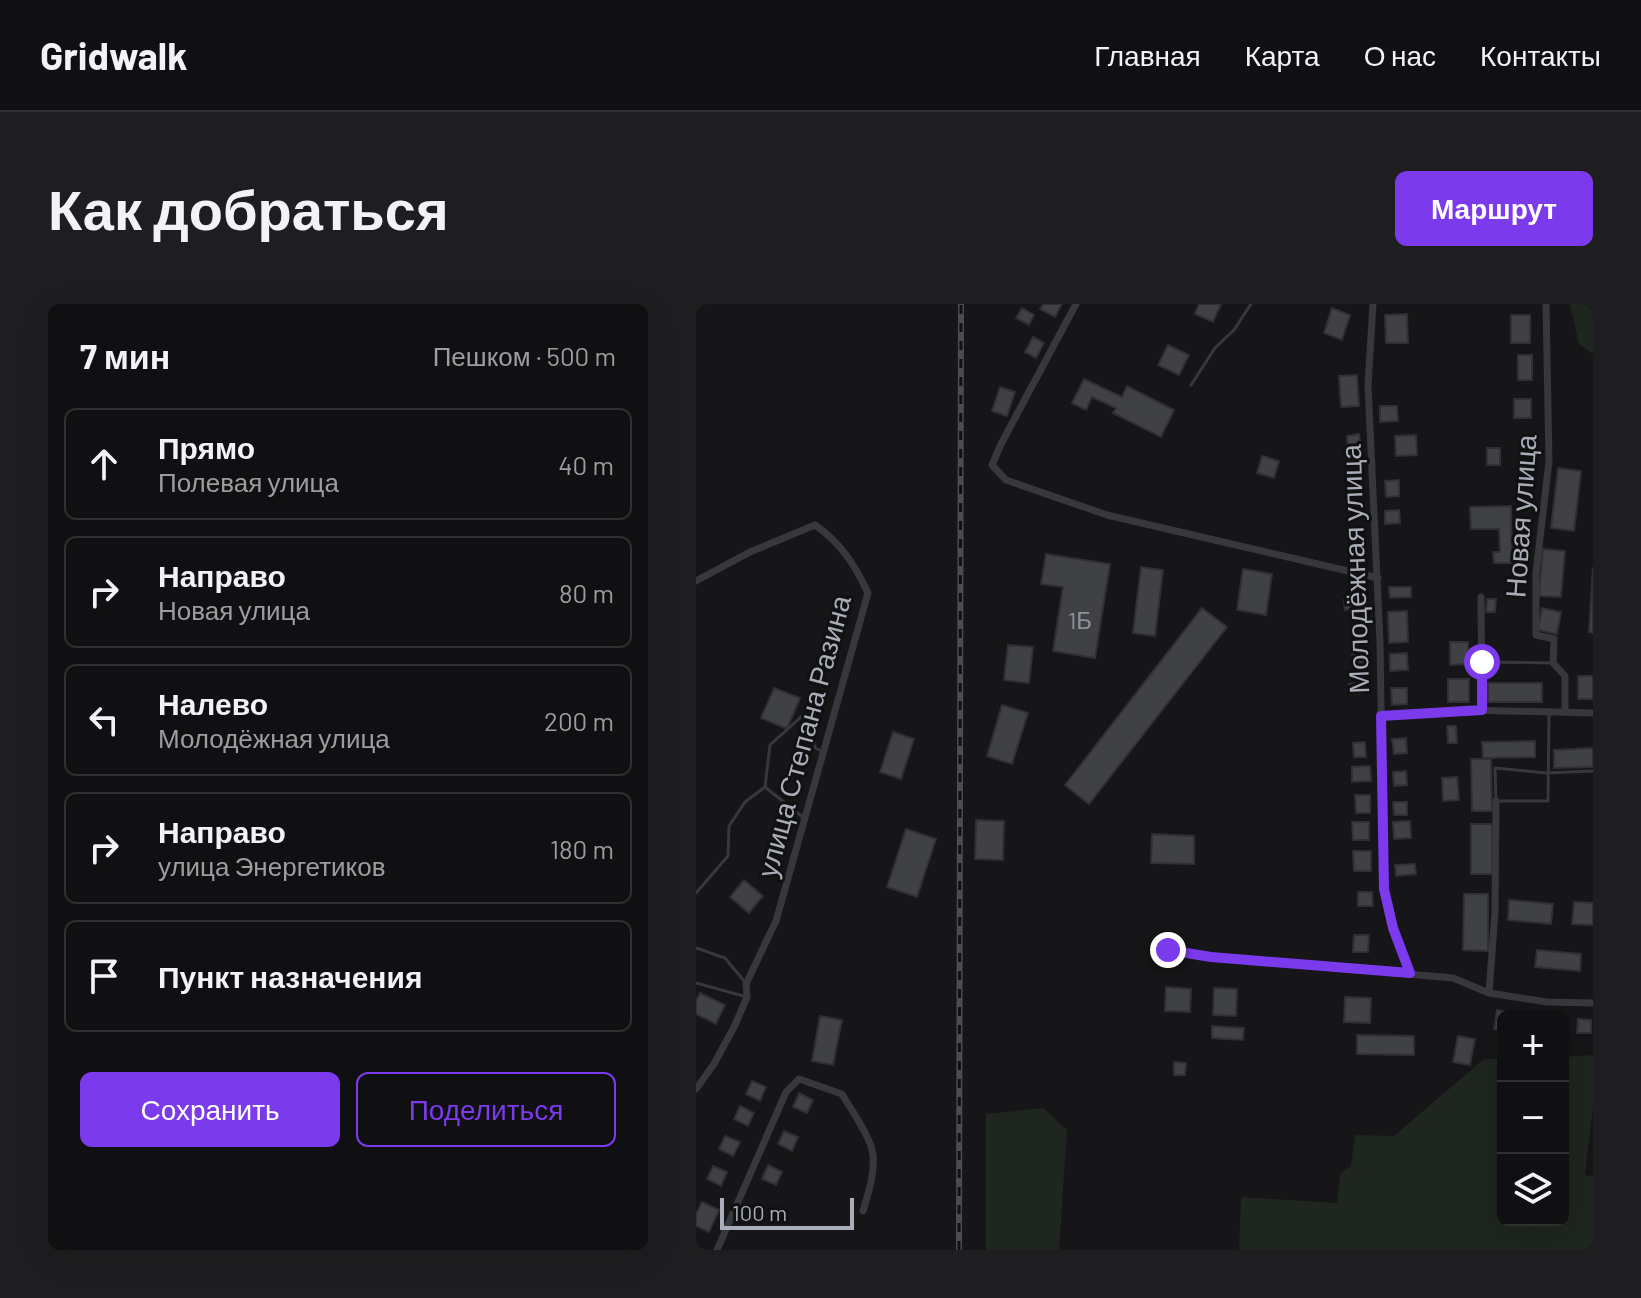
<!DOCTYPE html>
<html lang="ru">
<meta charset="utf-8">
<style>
:root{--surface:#101012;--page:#1e1e20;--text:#f1f3f6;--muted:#9c9d9f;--line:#303032;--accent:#7c3aed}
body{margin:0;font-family:Barlow,sans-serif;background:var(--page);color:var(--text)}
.controls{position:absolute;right:24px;bottom:24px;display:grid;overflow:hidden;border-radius:12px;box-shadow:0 8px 32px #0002}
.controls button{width:72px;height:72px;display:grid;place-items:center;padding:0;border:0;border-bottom:2px solid var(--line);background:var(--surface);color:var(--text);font:40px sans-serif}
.scale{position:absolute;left:24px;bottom:20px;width:134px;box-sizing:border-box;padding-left:8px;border:4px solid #a8adb8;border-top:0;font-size:22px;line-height:28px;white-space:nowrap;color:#a8adb8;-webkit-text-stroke:6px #111113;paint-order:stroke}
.stop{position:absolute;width:24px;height:24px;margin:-18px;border:6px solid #7c3aed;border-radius:50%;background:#fff}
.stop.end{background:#7c3aed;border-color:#fff;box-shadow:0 2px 8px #0008}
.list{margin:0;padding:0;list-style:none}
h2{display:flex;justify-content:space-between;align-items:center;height:104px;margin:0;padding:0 32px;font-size:34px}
h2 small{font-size:26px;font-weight:400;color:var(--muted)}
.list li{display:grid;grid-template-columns:52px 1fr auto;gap:24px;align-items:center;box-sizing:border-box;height:112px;margin:0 16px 16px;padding:0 16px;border:2px solid var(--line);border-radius:12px}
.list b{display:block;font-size:30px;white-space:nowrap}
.list p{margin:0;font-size:26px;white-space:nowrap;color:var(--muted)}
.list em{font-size:26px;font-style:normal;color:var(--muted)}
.actions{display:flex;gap:16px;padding:24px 32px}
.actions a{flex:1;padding:18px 0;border:2px solid var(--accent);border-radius:12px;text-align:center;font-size:28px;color:var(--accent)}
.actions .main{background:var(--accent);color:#fff}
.icon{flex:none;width:44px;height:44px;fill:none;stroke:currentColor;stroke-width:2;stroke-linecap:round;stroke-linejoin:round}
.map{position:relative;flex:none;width:897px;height:946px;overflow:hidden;border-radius:12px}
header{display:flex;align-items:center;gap:48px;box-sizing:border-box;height:112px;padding:0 40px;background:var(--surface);border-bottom:2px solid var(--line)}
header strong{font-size:38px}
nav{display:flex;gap:44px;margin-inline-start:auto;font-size:28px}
.intro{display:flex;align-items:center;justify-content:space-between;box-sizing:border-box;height:192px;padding:0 48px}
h1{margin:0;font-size:56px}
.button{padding:20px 36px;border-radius:12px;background:var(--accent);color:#fff;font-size:28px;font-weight:700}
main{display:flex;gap:48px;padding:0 48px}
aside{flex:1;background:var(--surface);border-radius:12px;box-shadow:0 8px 32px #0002}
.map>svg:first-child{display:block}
.green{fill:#1e261f}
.building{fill:#404145;stroke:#303034;stroke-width:2}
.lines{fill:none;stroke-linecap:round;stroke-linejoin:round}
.service{stroke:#37383d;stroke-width:3}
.minor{stroke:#37383d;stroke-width:7}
.rail-casing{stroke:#4a4c52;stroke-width:6}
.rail{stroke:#111113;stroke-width:3;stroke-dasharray:9;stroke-linecap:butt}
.route{stroke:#7c3aed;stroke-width:10}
.labels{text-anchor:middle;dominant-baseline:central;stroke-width:6;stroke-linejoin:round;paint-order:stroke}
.number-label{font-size:24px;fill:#8e929b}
.street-label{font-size:28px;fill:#a8adb8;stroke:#111113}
</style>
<header>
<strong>Gridwalk</strong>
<nav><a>Главная</a><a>Карта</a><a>О нас</a><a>Контакты</a></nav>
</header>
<div class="intro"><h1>Как добраться</h1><a class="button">Маршрут</a></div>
<main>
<aside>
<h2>7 мин<small>Пешком · 500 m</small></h2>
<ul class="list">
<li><svg class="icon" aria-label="ahead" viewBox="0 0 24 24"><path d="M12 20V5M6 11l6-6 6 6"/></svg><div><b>Прямо</b><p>Полевая улица</p></div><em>40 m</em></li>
<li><svg class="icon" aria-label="right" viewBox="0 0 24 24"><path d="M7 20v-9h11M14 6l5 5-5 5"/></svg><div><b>Направо</b><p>Новая улица</p></div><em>80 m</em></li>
<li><svg class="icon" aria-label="left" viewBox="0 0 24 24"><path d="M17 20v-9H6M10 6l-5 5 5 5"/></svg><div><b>Налево</b><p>Молодёжная улица</p></div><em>200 m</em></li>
<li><svg class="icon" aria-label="right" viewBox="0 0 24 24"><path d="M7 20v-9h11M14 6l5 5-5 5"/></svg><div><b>Направо</b><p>улица Энергетиков</p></div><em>180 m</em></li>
<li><svg class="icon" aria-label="arrive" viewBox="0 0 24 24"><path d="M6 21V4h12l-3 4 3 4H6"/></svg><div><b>Пункт назначения</b></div></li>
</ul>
<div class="actions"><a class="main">Сохранить</a><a>Поделиться</a></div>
</aside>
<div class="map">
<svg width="897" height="946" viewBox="0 0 897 946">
<rect width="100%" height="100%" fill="#161618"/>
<path class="green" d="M874 0H897V50L883 40Z
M897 751V802L889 871 897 872V946H543L545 893 641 899 644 870 655 862 659 831 698 832 788 755H807V916H867V753Z
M347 804 371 826 363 946H290V810Z"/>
<path class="building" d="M347 0H366L359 13 344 5Z
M503 0H525L517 18 499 10Z
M326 4 338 11 333 21 320 14Z
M636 4 654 11 646 36 628 29Z
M711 10 712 39H690L689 11Z
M815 11H834V39H815Z
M337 33 348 39 340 54 329 48Z
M472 41 493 51 483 71 462 61Z
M822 51H836V76H822Z
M661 71 663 102 645 103 643 72Z
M388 75 426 93 431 82 478 106 465 133 417 109 420 104 396 93 390 106 376 99Z
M304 83 319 88 311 112 296 107Z
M818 95H835V114H818Z
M684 102H701L702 117 684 118Z
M663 130 665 144 652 146 651 132Z
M720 131 721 151 700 152 699 132Z
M791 144H804V161H791Z
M566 152 583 157 578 174 561 169Z
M862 164 885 167 878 227 855 224Z
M703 176V192L690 193 689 177Z
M815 202 816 259H798L797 248H804L803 225H775L774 203Z
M703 206 704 219 689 220V207Z
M847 245 869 247 865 293 843 292Z
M350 250 414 260 399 354 357 347 367 283 345 280Z
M445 263 467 266 459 332 437 329Z
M897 263V329L893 328Z
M547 265 576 270 570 311 541 306Z
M693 283H715V293L694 294Z
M667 294V305L649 306 648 296Z
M791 295H800L799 308H790Z
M506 304 531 323 393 500 369 481Z
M846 304 865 308 861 330 842 326Z
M711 307 712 338 693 339 692 308Z
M754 338H772V360L754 361Z
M312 341 337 343 333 379 308 376Z
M656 349H666L667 359 657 360Z
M711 349 712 366 694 367V350Z
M882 372H897V395H882Z
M752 375H773V398H752Z
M662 379 663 390H654L653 380Z
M792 379H846V398H792Z
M78 384 104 394 91 425 65 414Z
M695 384H711V400L696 401Z
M306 401 332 409 316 460 291 452Z
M751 422H760L761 439H752Z
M197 428 218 435 205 475 184 468Z
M710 434 711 449 698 450 696 435Z
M839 437V453L787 454 786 438Z
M669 438 670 453H658L657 439Z
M897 444V463L858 464V446Z
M775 455H795L796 507H776Z
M674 462 675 477 656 478V463Z
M710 467 711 481 698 482 697 468Z
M761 473 763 496 747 497 746 474Z
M659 491H674V509H660Z
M697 498H711V511H698Z
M280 516 308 517 307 556 279 555Z
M714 517 715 534 698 535 697 518Z
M656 518H673V536H657Z
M775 520H796V570H775Z
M210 525 240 535 221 593 191 583Z
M456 530 498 532V560L455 559Z
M657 547H675V567H658Z
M719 560 720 570 700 572 699 561Z
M48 576 67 592 53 609 34 593Z
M662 588H676L677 602H662Z
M768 590H792V647L767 646Z
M813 596 857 600 855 620 812 616Z
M878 598 897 599V621L876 620Z
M658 631H673L672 648H657Z
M841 646 885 650 884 667 839 663Z
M470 683 495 685 494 708 469 707Z
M518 684 541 685 540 712 517 711Z
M4 689 29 701 20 720 0 710V697Z
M649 693 675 694 674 719 648 718Z
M801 706 818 709 817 712H807V726L798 725Z
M124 712 146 716 137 761 116 757Z
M882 715 895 716V729H881Z
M516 722 548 724 547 736 516 734Z
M661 731 718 732V751L661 750Z
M762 732 779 735 774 761 757 758Z
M478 758 490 759 489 771H478Z
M56 777 70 783 64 797 50 790Z
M103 789 117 796 111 809 97 803Z
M44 802 58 809 52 822 38 815Z
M88 827 102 833 96 847 82 840Z
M29 832 44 838 37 852 23 845Z
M72 861 86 868 80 881 66 875Z
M17 862 31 868 25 882 11 875Z
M6 898 23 906 13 928 0 922V910Z"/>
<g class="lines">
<path class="service" d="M495 81 519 44 538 26 555 0
M788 358 857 359
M853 411 852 497H800L799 464 850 469 897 467
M69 483 74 441 105 413 117 419 119 444 128 448
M0 589 32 552 33 522 49 498 69 483 109 515
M0 644 29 654 48 677
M0 679 51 693"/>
<path class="minor" d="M380 0 305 140 296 161 310 176 411 211 682 274
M677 0 672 81 684 338 688 585 697 624 714 669
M850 0 853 157 840 269V331L858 335 857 359 869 372V407
M0 277 54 248 119 221C145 239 159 261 172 289L80 617 50 680 51 693 39 721 18 760 0 785
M785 293 786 406
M685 412 770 406 897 409
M472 646 515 653 757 674 793 689 851 698 897 699
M793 689 799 608 800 497
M21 946 90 788 103 775 146 790C155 806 175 833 177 851 179 869 172 890 167 907"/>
<defs>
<path id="rail" d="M263 946 265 0"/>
</defs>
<use href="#rail" class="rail-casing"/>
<use href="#rail" class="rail"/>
</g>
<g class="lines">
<path class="route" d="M472 646 515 653 714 669 697 624 688 585 685 412 786 406V358"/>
</g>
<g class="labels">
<g class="number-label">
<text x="384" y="315">1Б</text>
</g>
<g class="street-label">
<text transform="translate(824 212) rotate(-86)">Новая улица</text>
<text transform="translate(658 265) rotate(-92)">Молодёжная улица</text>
<text transform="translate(107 432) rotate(-75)">улица Степана Разина</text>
</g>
</g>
</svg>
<div class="controls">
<button>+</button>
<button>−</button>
<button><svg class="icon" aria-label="layers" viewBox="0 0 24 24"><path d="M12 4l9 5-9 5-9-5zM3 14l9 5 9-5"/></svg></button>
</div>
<div class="scale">100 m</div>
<div class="stop" style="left:786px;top:358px"></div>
<div class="stop end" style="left:472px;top:646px"></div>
</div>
</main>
